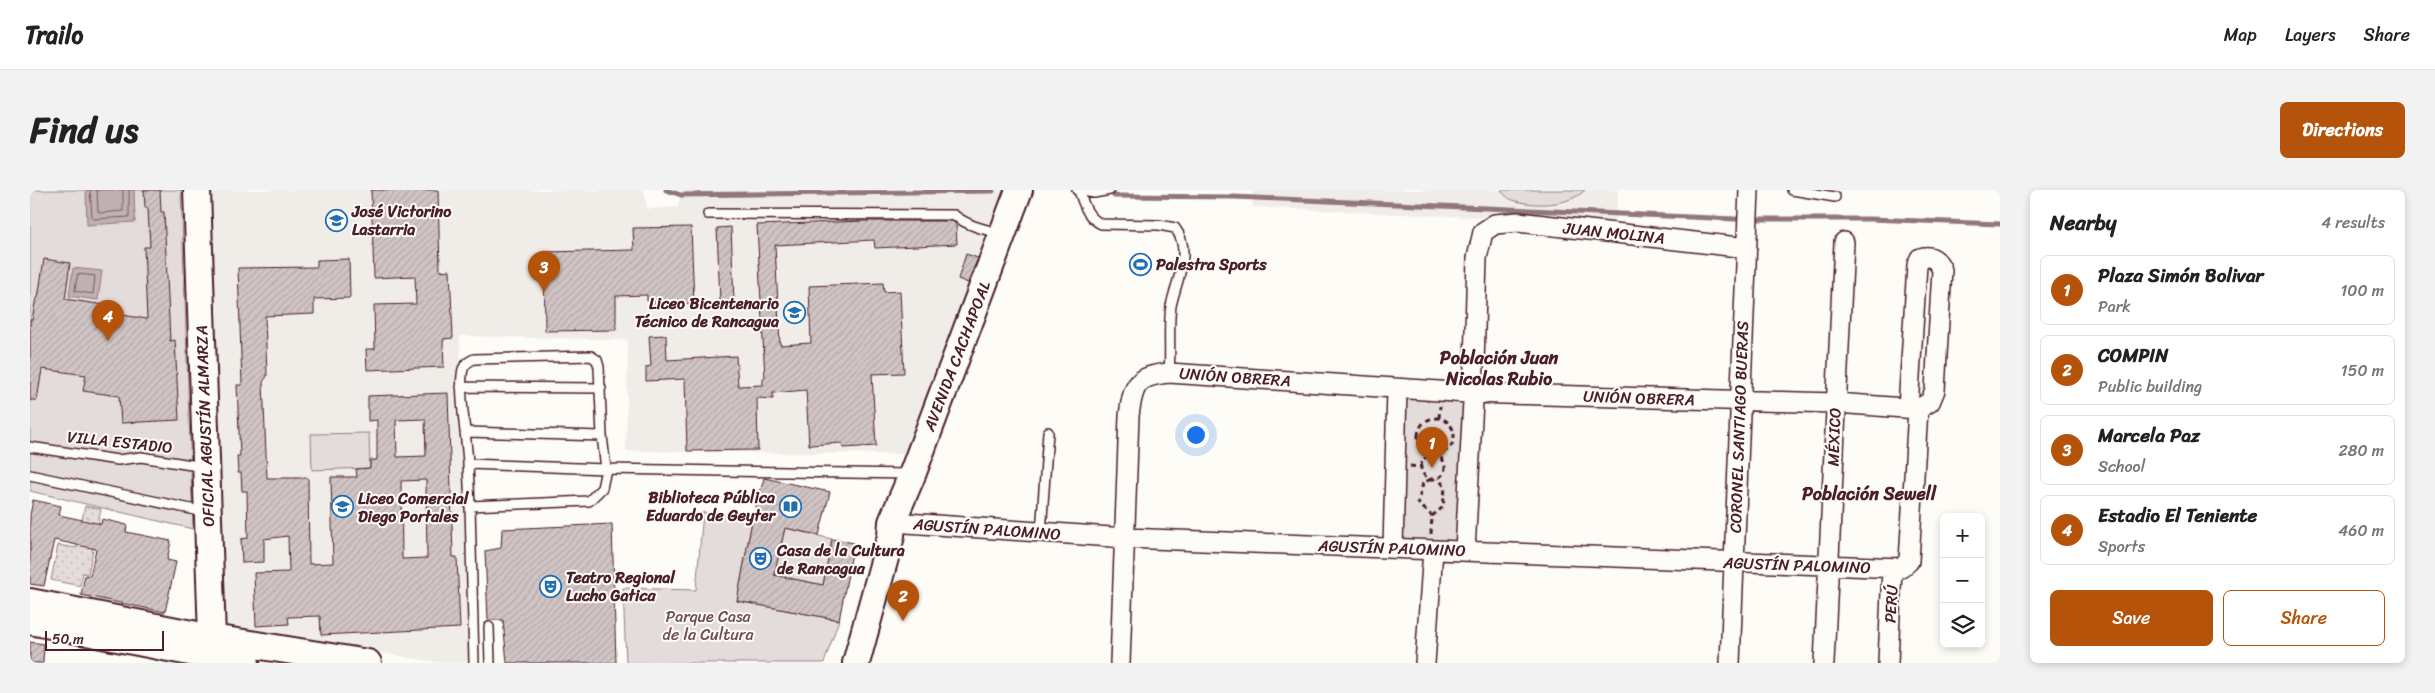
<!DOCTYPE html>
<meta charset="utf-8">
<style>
:root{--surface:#fff;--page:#f2f2f2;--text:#222;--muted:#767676;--line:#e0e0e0;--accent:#b45309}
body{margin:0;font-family:Sriracha,sans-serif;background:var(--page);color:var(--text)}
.controls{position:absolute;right:15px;bottom:15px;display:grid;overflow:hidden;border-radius:8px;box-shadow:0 2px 8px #0003}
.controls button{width:45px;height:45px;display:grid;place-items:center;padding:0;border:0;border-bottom:1px solid var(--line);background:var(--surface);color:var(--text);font:25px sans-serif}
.scale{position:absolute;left:15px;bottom:12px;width:119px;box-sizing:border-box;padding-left:5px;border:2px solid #4a1f2b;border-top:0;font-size:14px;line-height:18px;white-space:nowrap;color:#4a1f2b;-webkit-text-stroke:4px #fdfcf7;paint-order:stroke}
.you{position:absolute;left:1165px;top:244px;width:18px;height:18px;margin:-12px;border:4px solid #fff;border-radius:50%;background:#1a73e8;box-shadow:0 0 0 8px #1a73e833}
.badge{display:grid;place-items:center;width:32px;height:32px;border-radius:50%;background:var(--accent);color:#fff;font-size:16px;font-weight:700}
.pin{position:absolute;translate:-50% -41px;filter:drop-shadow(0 1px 2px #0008)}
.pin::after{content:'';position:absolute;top:26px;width:18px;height:15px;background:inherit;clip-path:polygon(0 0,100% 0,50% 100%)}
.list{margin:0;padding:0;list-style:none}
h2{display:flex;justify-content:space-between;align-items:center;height:65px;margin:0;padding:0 20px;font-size:21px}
h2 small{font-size:16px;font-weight:400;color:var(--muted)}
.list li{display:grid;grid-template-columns:32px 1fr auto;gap:15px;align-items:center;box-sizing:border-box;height:70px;margin:0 10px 10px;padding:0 10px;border:1px solid var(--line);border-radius:8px}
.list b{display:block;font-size:19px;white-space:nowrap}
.list p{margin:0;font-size:16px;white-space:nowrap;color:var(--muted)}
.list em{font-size:16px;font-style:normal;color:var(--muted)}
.actions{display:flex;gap:10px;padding:15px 20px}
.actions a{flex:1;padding:11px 0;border:1px solid var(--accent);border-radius:8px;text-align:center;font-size:18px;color:var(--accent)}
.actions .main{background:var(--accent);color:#fff}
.icon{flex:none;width:28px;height:28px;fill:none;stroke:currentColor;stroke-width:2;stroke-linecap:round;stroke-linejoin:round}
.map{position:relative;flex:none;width:1970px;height:473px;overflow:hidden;border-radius:8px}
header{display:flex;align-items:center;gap:30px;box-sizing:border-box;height:70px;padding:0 25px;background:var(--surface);border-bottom:1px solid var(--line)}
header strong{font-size:24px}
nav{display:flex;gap:28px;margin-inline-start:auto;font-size:18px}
.intro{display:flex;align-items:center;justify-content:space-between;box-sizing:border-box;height:120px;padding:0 30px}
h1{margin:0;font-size:35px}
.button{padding:12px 22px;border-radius:8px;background:var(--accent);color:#fff;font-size:18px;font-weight:700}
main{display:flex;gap:30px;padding:0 30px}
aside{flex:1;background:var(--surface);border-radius:8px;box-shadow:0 2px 8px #0003}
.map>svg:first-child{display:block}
.built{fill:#f0ece8}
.grass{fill:url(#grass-dots);stroke:#967e82}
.park{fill:#e3dcda;stroke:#967e82}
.water{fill:#c0b1b1;stroke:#91777b}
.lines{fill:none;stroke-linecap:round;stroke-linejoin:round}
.shore{stroke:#795961;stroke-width:1}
.stream{stroke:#91777b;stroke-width:5}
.building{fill:url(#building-hatch);stroke:#4a1f2b;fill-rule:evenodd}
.lane-casing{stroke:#4a1f2b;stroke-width:12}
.street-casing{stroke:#4a1f2b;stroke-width:22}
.secondary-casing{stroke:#4a1f2b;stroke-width:30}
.path{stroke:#4a1f2b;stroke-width:3;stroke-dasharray:5 4;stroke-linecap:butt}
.lane{stroke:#fdfcf7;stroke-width:9}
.street{stroke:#fdfcf7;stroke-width:19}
.secondary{stroke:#fdfcf7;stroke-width:26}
.labels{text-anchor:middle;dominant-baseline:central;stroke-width:4;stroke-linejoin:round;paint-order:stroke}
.poi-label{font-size:16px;font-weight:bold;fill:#4a1f2b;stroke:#fdfcf7;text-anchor:start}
.street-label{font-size:16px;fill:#4a1f2b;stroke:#fdfcf7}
.park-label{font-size:16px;fill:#704e57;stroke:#fdfcf7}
.neighbourhood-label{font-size:18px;font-weight:bold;fill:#4a1f2b;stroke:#fdfcf7}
</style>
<header>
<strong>Trailo</strong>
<nav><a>Map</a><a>Layers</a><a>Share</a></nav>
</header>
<div class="intro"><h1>Find us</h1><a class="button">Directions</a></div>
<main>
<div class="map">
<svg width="1970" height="473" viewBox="0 0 1970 473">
<defs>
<pattern id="grass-dots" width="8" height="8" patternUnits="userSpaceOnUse" patternTransform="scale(1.25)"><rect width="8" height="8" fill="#e3dcda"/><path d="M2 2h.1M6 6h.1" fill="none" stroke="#c4bcbb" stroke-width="1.8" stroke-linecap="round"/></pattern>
<pattern id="building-hatch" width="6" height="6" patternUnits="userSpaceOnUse" patternTransform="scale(1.25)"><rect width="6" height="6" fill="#d0c5c4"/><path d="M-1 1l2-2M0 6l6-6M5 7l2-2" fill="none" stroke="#b4a9a9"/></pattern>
</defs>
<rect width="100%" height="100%" fill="#fdfcf7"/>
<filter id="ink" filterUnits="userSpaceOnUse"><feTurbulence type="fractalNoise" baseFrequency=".02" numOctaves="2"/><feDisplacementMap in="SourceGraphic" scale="10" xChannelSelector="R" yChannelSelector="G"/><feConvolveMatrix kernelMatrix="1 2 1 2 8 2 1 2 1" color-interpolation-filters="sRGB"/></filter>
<g filter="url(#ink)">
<path class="built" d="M182 0H614L617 19 648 17 651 0H976L875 264 596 261 598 150 430 146 438 473H412L193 436Z
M1223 0H1588L1586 34 1223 17Z"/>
<path class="grass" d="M55 316 71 319 58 384 53 383 50 396 21 390 28 355 46 358Z"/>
<path class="park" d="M0 0H151L163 339 0 301Z
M1471 0H1555C1539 16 1504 17 1483 10 1478 9 1474 4 1471 0Z
M1373 206 1439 211 1429 353 1368 349Z
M339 243 340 278 282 280 281 244Z
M673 322 722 331 707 411 809 430 794 473H596L593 398 666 400Z
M755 338 802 349 793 395 744 385Z"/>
<path class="water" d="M56 0H104L105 32 57 35Z
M43 78 72 81 68 110 39 106Z"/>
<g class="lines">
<path class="shore" d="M60 0 62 27 64 29 99 27V0
M67 0 68 21 70 23 93 21V0
M48 84 65 86 63 104 45 101Z"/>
<path class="stream" d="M636 0 651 5 963 1
M1084 6 1204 7 1705 29H1839L1970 34"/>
</g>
<path class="building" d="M114 0H130L131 22H134L140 151 145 150 149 230 91 233 89 206 53 201 56 185 12 179 7 210H0V130H2L6 108H8L14 69 40 73 35 109 87 117 86 124 117 129 114 57H120L118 18H115Z
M341 0H408L410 81 420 80 423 148 414 149 413 153 414 177 337 180 336 159H345L344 115 386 114 385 86 344 88Z
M834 31H922L926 34 927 54 845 58 844 50 745 55 750 155 781 153 779 96 853 93 854 102 870 101 874 183 842 184 846 256 813 258 812 253 779 255 776 200 743 203V209L727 208 728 260 657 261 655 189 616 191V177L621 176 619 146 636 145 637 170 706 166 708 196 733 195V188H735L727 35Z
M661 37 664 113 624 115V111H617V105L586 106V140L515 141 514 62 604 60 603 38Z
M701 37 704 111 690 112 687 38Z
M936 64 948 68 938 93 928 89Z
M319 69 320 108 284 109V124L235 126 237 186 233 192 237 288H278L279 374 303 373 301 287H327L326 279 340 278V270H347V230L338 231V206L418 203 423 367H427L430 438 291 445 290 426 258 427 259 434 226 436 224 383 259 382 258 346 234 349V372L212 373 211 349 218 348 217 301H212L211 283H208L207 266H210L207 195H212L208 78 287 77V70ZM395 229 396 266 367 267 366 230ZM396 290 397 368 372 369 371 291Z
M734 288 800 302 789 345 755 338 744 385 793 395 802 349 824 353 809 430 707 411 722 331Z
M3 310 31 316 29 325 71 334 72 329 97 335 96 342 141 351 137 370 146 372 135 422 51 405 55 385 60 386 66 359 24 350 14 396 0 394V325Z
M582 334 586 473H477L473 430H458L455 361 471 358 472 339Z
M0 452 14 454 13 473H0Z"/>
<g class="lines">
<defs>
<path id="lane" d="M1047 0 1064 3 1080 0
M1762 0 1805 7
M1049 1C1054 15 1057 27 1071 34L1129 35 1145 38C1163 61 1146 91 1141 116 1138 137 1141 161 1139 183
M678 24 924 25C938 36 953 39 970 43
M431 197 571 198
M437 242 572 246
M0 257 88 270 111 267 174 277
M438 274C437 249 428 200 433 179 435 174 439 171 444 169L561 166 567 170 569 177 572 246 576 279 572 298 559 311 440 316 438 274 576 279 879 284
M0 285 175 322
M440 316 444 473
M1011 343 1018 242
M459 437 460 473"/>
<path id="street" d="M1878 218 1887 75 1890 68C1901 64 1908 70 1912 80L1905 200 1900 212 1888 219
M862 332 1096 348 1871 378 1879 371 1888 219
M1363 358 1367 199
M1435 361 1443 211 1447 68 1453 42 1465 34 1488 32 1717 58
M1090 473 1099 226C1103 194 1107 186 1139 183L1439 203 1806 213 1888 219
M1395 473 1403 360
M1700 473 1719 0
M1794 473 1814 52
M1858 473 1862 378"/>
<path id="secondary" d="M167 0 182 448
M0 412 182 448 338 473
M0 431 216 473
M826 473 861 346 862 332 882 285 989 0"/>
</defs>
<use href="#lane" class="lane-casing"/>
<use href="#street" class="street-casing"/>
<use href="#secondary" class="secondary-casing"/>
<path class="path" d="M1409 228 1410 216
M1388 246a18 18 0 1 1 36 0a18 18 0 1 1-36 0Z
M1391 277a12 12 0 1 1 24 0a12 12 0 1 1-24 0Z
M1380 276 1392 277
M1401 289 1393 293 1388 313 1402 326
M1401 344 1402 326 1413 317 1415 297 1408 288"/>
<use href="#lane" class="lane"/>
<use href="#street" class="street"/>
<use href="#secondary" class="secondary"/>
</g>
</g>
<defs>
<symbol id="school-ring" viewBox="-11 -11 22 22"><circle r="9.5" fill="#fdfcf7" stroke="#1f6fb2" stroke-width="1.5"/><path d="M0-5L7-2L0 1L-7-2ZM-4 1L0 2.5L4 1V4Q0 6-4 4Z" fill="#1f6fb2"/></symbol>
<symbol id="stadium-ring" viewBox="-11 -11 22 22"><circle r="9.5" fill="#fdfcf7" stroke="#1f6fb2" stroke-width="1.5"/><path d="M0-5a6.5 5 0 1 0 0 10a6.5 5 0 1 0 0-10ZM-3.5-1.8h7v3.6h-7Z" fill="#1f6fb2"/></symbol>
<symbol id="library-ring" viewBox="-11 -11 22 22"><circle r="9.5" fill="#fdfcf7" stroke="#1f6fb2" stroke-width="1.5"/><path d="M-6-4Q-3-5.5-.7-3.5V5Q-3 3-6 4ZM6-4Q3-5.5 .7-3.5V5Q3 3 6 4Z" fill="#1f6fb2"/></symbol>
<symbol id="theatre-ring" viewBox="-11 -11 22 22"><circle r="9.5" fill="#fdfcf7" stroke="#1f6fb2" stroke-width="1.5"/><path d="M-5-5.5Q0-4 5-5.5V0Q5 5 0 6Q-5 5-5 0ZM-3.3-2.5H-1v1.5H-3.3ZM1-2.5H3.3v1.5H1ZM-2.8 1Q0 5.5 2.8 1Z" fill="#1f6fb2"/></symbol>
</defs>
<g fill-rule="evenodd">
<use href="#school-ring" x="294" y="18" width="25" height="25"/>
<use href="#stadium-ring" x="1098" y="62" width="25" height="25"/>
<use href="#school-ring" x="752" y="110" width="25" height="25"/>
<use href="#library-ring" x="748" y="304" width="25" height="25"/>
<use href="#school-ring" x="300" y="304" width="25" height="25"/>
<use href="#theatre-ring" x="718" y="356" width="25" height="25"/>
<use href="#theatre-ring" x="508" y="384" width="25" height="25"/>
</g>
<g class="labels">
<g class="poi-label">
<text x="322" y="21">José Victorino<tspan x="322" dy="18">Lastarria</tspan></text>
<text x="1126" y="74">Palestra Sports</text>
<text x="749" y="113" text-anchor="end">Liceo Bicentenario<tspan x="749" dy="18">Técnico de Rancagua</tspan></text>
<text x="745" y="307" text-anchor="end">Biblioteca Pública<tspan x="745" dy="18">Eduardo de Geyter</tspan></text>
<text x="328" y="308">Liceo Comercial<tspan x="328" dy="18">Diego Portales</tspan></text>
<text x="747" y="360">Casa de la Cultura<tspan x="747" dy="18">de Rancagua</tspan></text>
<text x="536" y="387">Teatro Regional<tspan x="536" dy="18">Lucho Gatica</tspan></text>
</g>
<g class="street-label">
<text transform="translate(1584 43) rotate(6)">JUAN MOLINA</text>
<text transform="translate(927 166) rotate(-69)">AVENIDA CACHAPOAL</text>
<text transform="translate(1205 187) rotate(4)">UNIÓN OBRERA</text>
<text transform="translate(1609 208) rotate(2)">UNIÓN OBRERA</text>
<text transform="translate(175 236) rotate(-92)">OFICIAL AGUSTÍN ALMARZA</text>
<text transform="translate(1709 237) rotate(-88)">CORONEL SANTIAGO BUERAS</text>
<text transform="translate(1804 247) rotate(-88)">MÉXICO</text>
<text transform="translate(90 252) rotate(6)">VILLA ESTADIO</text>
<text transform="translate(957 339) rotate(4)">AGUSTÍN PALOMINO</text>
<text transform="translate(1362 358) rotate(2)">AGUSTÍN PALOMINO</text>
<text transform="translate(1767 375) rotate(2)">AGUSTÍN PALOMINO</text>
<text transform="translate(1861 414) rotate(-87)">PERÚ</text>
</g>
<g class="park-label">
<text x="678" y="426">Parque Casa<tspan x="678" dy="18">de la Cultura</tspan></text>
</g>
<g class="neighbourhood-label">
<text x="1469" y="168">Población Juan<tspan x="1469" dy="21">Nicolas Rubio</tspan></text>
<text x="1839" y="304">Población Sewell</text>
</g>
</g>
</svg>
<div class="controls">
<button>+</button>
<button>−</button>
<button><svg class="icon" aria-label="layers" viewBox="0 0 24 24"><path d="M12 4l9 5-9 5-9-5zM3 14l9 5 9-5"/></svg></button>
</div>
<div class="scale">50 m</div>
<div class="you"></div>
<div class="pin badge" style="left:1402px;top:278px">1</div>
<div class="pin badge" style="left:873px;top:431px">2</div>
<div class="pin badge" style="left:514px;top:102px">3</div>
<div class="pin badge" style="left:78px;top:151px">4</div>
</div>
<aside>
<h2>Nearby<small>4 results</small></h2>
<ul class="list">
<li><span class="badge">1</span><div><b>Plaza Simón Bolivar</b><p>Park</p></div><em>100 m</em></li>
<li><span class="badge">2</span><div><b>COMPIN</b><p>Public building</p></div><em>150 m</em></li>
<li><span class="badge">3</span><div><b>Marcela Paz</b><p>School</p></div><em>280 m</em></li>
<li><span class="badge">4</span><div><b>Estadio El Teniente</b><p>Sports</p></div><em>460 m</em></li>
</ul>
<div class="actions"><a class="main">Save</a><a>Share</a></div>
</aside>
</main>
